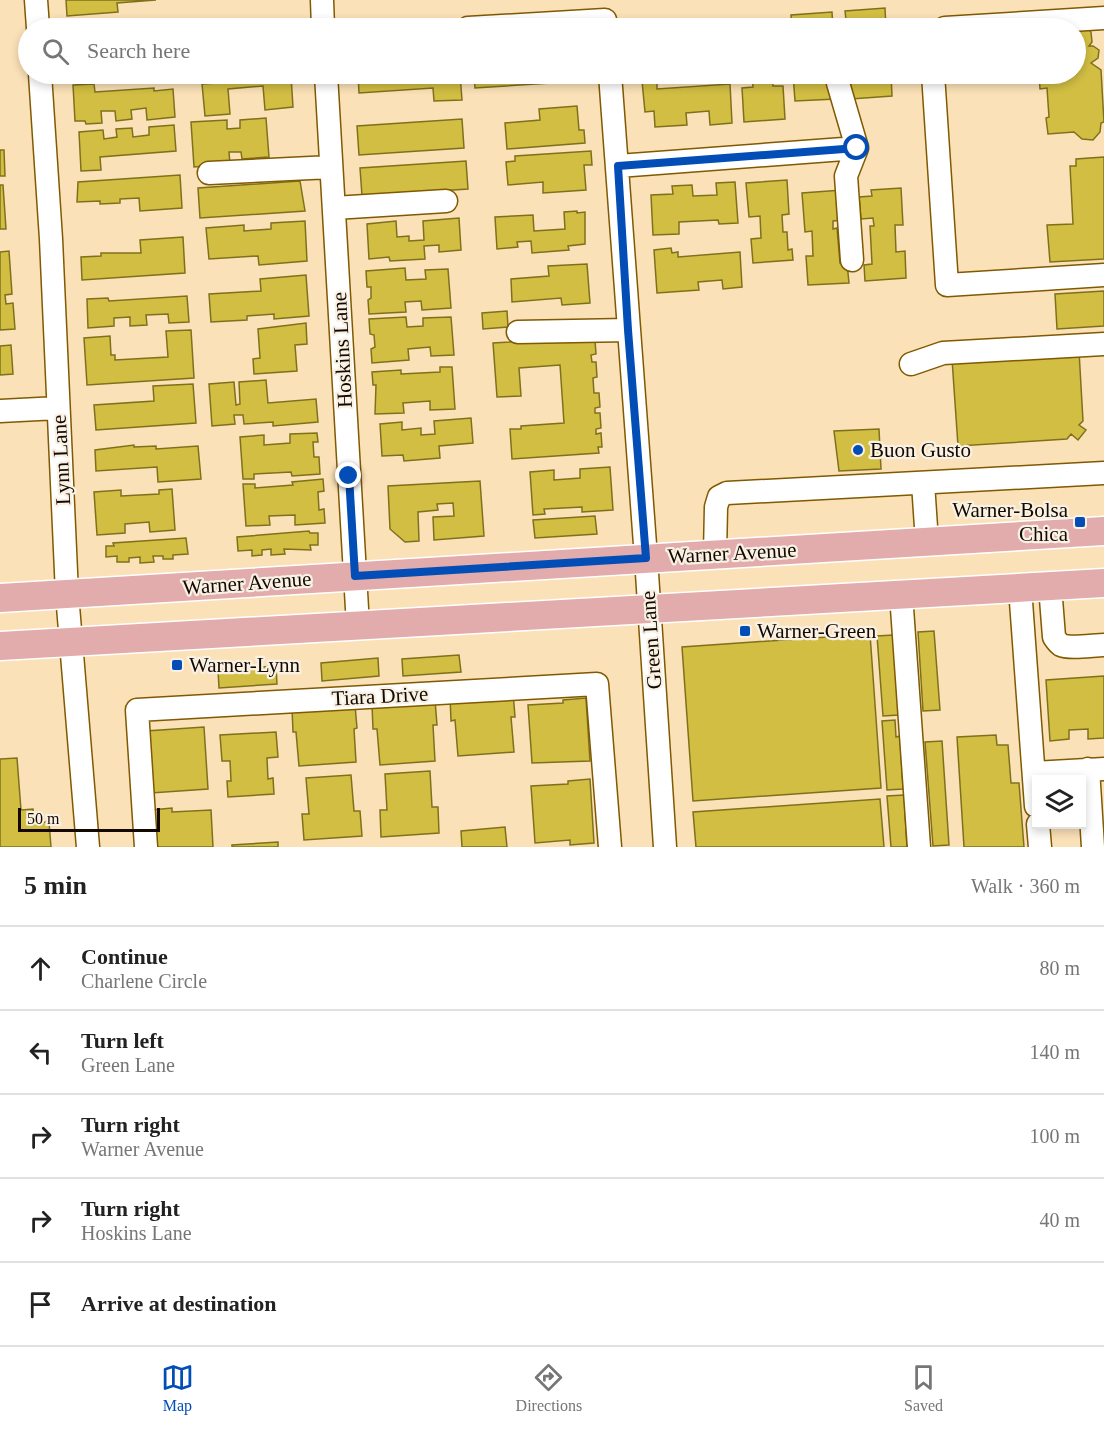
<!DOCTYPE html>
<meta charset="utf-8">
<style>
:root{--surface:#fff;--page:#f6f6f6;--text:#222;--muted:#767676;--line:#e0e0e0;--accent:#034db7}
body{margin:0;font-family:Georgia,serif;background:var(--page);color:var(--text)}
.controls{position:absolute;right:18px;bottom:18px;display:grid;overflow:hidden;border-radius:0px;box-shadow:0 3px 9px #0003}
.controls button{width:54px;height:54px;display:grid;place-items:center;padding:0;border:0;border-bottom:2px solid var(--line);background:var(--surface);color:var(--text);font:30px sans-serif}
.scale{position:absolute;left:18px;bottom:15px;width:142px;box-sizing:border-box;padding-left:6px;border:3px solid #140900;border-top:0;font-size:16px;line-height:21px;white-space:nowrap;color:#140900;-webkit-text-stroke:4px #f9f1e3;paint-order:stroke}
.stop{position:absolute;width:18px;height:18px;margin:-14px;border:4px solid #034db7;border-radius:50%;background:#fff}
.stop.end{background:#034db7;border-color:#fff;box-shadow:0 2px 6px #0008}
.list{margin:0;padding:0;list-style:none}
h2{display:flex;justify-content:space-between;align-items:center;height:78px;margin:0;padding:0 24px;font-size:26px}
h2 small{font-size:20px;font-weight:400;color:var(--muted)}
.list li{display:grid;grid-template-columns:39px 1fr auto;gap:18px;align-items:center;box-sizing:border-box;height:84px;padding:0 24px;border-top:2px solid var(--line)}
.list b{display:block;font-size:22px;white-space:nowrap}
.list p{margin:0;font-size:20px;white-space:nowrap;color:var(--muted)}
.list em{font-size:20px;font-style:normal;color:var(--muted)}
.icon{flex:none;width:33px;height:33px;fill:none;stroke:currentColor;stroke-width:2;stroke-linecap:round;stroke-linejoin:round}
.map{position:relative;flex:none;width:1104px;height:847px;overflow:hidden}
.search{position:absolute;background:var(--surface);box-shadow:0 3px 9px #0003;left:18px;right:18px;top:18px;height:66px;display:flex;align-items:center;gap:15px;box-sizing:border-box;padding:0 21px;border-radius:33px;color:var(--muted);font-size:22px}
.sheet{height:498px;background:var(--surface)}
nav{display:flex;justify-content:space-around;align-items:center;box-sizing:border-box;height:84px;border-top:2px solid var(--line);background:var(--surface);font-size:16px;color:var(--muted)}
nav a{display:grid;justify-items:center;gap:3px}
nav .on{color:var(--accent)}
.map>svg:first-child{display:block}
.building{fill:#d2be43;stroke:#7f711c;stroke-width:1.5}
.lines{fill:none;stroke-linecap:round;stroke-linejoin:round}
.minor-casing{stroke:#805900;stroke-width:25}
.major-casing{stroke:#fff;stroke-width:31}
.minor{stroke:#fff;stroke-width:22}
.major{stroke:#e2abac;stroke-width:28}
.route{stroke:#034db7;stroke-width:8}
.poi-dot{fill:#034db7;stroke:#f9f1e3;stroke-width:2}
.labels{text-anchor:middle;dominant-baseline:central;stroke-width:4.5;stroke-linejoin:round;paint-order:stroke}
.street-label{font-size:21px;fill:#140900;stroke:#f9f1e3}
.poi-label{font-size:21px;fill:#140900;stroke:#f9f1e3;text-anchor:start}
</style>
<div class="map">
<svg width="1104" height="847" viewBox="0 0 1104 847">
<rect width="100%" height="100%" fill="#fbe1b7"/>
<path class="building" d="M66 0H156L117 3 118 12 67 16Z
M885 8 886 28H847L845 11Z
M832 12 833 28H792L791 15Z
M680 20V28H648L647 22Z
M724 20V28H705L704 21Z
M1087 28 1091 32 1092 42 1089 46H1093L1099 50 1098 58 1091 63 1101 70 1104 122 1101 123 1100 132 1093 140 1082 139 1074 132 1048 134 1046 118 1049 117 1047 88 1040 89 1039 74H1076V29Z
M215 74H256L262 75V77L291 76 293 107 265 110 263 86 228 89 230 114 205 116 202 84 216 83Z
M358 74H460L462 100 434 101 433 88 359 93Z
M474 74H582V81L475 88Z
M752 74H772L773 86H783L785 119 744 122 742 88 753 87Z
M793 74H822L823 78 834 77 836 99 795 101Z
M850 74H891L892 96 851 99Z
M657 80V89L730 84 732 123 710 125 709 111 686 113 687 125 655 127 654 111 645 112 642 81Z
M94 84 95 92 154 88V91L173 89 175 117 147 120 146 108 131 110 132 119 116 121 115 111H101L102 123 86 124 85 121H75L73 85Z
M577 106 579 130H584L585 143 507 149 505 123 540 120 539 109Z
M266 118 269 157 242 159 241 152H229L230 164 194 167 191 122 227 120V129L240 128V120Z
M462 119 464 148 359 155 357 126Z
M174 125 176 151 100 157 101 170 81 171 79 132 103 130 104 139 117 137 116 129 132 128 133 137 149 135V127Z
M0 150H4L5 176H0Z
M591 151 592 165H584L586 190 543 193V182L508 185 506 162 515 161V156Z
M1104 157V259L1050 262 1047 225 1073 224 1070 166H1076V159Z
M466 161 468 189 362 196 360 168Z
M180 175 182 208 140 211 139 198 120 199V203L100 204V201L77 202 78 182Z
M787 180 789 214 782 215 783 232H787L788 250 792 249 793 260 753 263 751 239 761 238 760 216 749 217 746 183Z
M300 181 305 211 200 218 198 188Z
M735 182 738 223 719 224 718 220 679 222V234L653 235 651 195 673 194 672 186 692 185 693 196 717 195 716 183Z
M0 185H3L6 229H0Z
M901 188 903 225H895L896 252 905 251 906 278 865 281 864 265 872 264 870 226H874L873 218 861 219 859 197 872 196 871 190Z
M842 190 844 220 833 221V229L837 228 840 263H847L849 283 808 285 806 256H813L812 231 805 232 802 193Z
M577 211V213L585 212V244L568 246 569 250 532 253 531 241 517 242 518 247 497 249 495 217 533 215 534 231 565 229 564 212Z
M459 218 461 250 439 252V245L424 246 425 259 390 261 389 257 369 259 367 224 396 221 397 237 409 236V241L424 240 423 221Z
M305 221 307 261 259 265 258 256 209 259 206 228 244 225V231L271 229V223Z
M183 237 185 273 82 280 81 257 101 256V253H141L140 240Z
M671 248 672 253 678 252V257L740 252 742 287 723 289 722 280 698 282 699 290 657 293 654 250Z
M9 251 12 294 5 295 6 304 13 303 15 329 0 330V252Z
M587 264 590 303 562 305 561 298 512 302 511 279 549 276 548 266Z
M405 268 406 280 426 279 425 270 448 269 451 308 422 310 421 301 405 302 406 312 369 314 368 300 371 298V287H367L366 271Z
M306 275 309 316 274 319V314L247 316V320L211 322 209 294 261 291 260 279Z
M1104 291V326L1057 329 1055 294Z
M187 296 189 322 169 323 168 314 146 315 147 325 130 326V317L114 318V326L88 328 87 299 108 298 109 301Z
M507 311 508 327 483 329 482 313Z
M406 317 407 327 423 326V318L451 317 454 355 431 356 430 347 408 349 409 360 372 363 371 349 375 347 374 335 370 334 369 319Z
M306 323 307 344 295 345 297 371 254 374 253 359 260 358 258 329Z
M191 330 194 378 87 385 84 338 110 336 111 355H115V360L168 357 166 331Z
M590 337 595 341 596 354 591 355 592 362H596L597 377 593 378 594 393H599L600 407 595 408V413H600L601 428 596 429V434L601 433 602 447H598L599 453 512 459 510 429H521V426L564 423 560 365 519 368 521 396 497 397 493 343Z
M11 345 13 374 0 375V346Z
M1079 351 1083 421 1079 425 1086 430 1078 440 1071 434 1067 439 958 446 952 359Z
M440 367H452L455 409 430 410V401L403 403 404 413 375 414 376 385H373L372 372 401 370V374L440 372Z
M266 380 268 403 316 399 318 422 273 426V422L244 424 243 415H234L235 424 212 426 209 384 234 382 236 405 240 404 239 382Z
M193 384 196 423 96 430 94 405 154 401 153 386Z
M471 418 473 443 439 446 440 458 404 461 403 455 382 456 380 424 402 422V430L421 428V435L435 434 434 421Z
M879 429 881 469 839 471 834 431Z
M317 433 318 442H313L314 457H319L320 474 292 476 291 472 254 474V479H243L240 437 264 435V445L290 443V434Z
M134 445V447L156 446V449L198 446 201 479 158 482 157 467 96 471 95 450Z
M610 467 613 510 582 512V507L544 509 545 514 533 515 530 472 554 470V480L580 478V469Z
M323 479 324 491 318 492 319 510 324 509 325 523 295 525V515L269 516 270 525 246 526 243 484H255V488L293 485 292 482Z
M480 481 484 536 434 540 433 517 454 516 453 503 437 504 438 510 418 512 419 541 405 542 390 529 388 486Z
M172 489 175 530 150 532 149 522 125 524V533L97 535 94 492 121 490V496L159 494V490Z
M595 516 597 534 535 538 533 520Z
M309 531 310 533H318V545H310L311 550 284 549 285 554 271 555V549L262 550V555L252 556V550L238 551 237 537Z
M186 538 188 554 173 555V559H163V556H153L154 562 140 563V557L129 558V562H117V556L106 557V546H114L113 543Z
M934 631 940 710 923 711 918 632Z
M870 634 881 788 693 801 682 647Z
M893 635 899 715 883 716 877 636Z
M459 655 461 672 403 676 402 659Z
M378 658 379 676 322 681 321 663Z
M276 666 277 684 219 688 218 670Z
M1104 676V738L1088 739V729L1069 730V739L1050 741 1046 680Z
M513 692 515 717H511L514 752 458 756 455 720 451 721 450 696Z
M586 698 590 761 532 763 528 705 563 703V700Z
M435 700 437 725H433L435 761 380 765 377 729H373L372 705Z
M355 705 357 728 354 729 356 762 299 766 296 732H293L292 709Z
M895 720 896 737 900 736 903 789 887 790 882 721Z
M204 727 208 789 151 793 146 731Z
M276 732 278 757 267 758 268 779 273 778 274 794 228 797 227 781H231L230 761H222L220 735Z
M996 735 997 745H1008L1011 783H1019L1024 847H964L957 737Z
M942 741 949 845 933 846 925 742Z
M17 758 21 810 33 809 34 823 49 822 51 847H0V759Z
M430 771 432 807H438L439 833 381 837 380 810H387L385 774Z
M351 775 354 811H360L362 836 304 840 302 814H309L306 778Z
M590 779 594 843 570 845V840L535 843 531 786 568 784V781Z
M904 795 907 847H891L887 796Z
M880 799 884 847H696L693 812Z
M172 808V812L211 810 213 847H154L151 810Z
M505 827 507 847H462L461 831Z
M278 842V847H232V845Z"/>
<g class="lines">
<defs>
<path id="minor" d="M36 0 38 28
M322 0 323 28
M468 28 605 20
M945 28 1104 18
M40 74 51 239 67 594 88 847
M326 74 358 626
M610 74 646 558 665 847
M838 74V83L857 148 846 176 852 260
M933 74 947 285 1104 275
M618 166 857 148
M209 173 331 167
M334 208 446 201
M518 332 628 330
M911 364 943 353 1104 344
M0 411 58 408
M923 483 927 542
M715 554 716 507 719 497 727 493 1104 473
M1050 586 1054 637C1056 640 1058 643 1061 645 1070 649 1094 645 1104 645
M1020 588 1036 806
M901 594 919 847
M1088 769 1093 847
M1034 773 1104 769
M1038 824 1040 847
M146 847 137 710 597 684 610 847"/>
<path id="major" d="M0 598 1104 531
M0 646 1104 583"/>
</defs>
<use href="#minor" class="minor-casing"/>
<use href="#major" class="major-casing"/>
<use href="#minor" class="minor"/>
<use href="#major" class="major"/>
</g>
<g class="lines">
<path class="route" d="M349 476 355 576 646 558 628 330 618 166 857 148"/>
</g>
<g class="poi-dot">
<circle cx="858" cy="450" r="6"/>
<rect x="1074" y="516" width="12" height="12" rx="3"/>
<rect x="739" y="625" width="12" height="12" rx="3"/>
<rect x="171" y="659" width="12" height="12" rx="3"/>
</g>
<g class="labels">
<g class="street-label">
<text transform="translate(342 350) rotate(-93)">Hoskins Lane</text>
<text transform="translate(61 460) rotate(-93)">Lynn Lane</text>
<text transform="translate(732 553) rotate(-3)">Warner Avenue</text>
<text transform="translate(247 583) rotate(-4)">Warner Avenue</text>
<text transform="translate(651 640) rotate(-94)">Green Lane</text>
<text transform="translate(380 696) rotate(-3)">Tiara Drive</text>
</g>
<g class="poi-label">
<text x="870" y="450">Buon Gusto</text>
<text x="1068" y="510" text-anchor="end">Warner-Bolsa<tspan x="1068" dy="24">Chica</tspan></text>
<text x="757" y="631">Warner-Green</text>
<text x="189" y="665">Warner-Lynn</text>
</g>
</g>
</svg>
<div class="controls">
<button><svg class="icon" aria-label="layers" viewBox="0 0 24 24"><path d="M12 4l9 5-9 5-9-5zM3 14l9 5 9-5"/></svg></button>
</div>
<div class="scale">50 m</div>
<div class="stop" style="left:857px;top:148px"></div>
<div class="stop end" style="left:349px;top:476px"></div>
<div class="search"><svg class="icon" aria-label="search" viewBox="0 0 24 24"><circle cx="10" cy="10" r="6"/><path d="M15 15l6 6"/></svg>Search here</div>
</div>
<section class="sheet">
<h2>5 min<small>Walk · 360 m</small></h2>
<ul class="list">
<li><svg class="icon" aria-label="ahead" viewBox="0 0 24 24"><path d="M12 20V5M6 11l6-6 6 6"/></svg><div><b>Continue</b><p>Charlene Circle</p></div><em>80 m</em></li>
<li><svg class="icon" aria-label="left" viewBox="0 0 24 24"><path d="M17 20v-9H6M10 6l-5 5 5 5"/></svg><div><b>Turn left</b><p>Green Lane</p></div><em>140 m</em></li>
<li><svg class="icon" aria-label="right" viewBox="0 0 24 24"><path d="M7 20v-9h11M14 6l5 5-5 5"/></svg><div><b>Turn right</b><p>Warner Avenue</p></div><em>100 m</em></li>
<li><svg class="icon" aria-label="right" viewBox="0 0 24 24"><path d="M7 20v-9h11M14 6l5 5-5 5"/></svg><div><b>Turn right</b><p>Hoskins Lane</p></div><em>40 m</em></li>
<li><svg class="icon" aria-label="arrive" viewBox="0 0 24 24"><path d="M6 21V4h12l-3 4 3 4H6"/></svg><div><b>Arrive at destination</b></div></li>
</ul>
</section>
<nav>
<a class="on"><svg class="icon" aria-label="map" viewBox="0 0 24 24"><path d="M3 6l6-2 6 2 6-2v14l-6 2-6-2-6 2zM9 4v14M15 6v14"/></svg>Map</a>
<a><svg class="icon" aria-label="directions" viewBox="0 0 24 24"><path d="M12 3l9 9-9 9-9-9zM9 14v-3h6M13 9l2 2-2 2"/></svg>Directions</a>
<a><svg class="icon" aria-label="saved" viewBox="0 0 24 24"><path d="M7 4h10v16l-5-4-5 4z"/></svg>Saved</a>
</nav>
